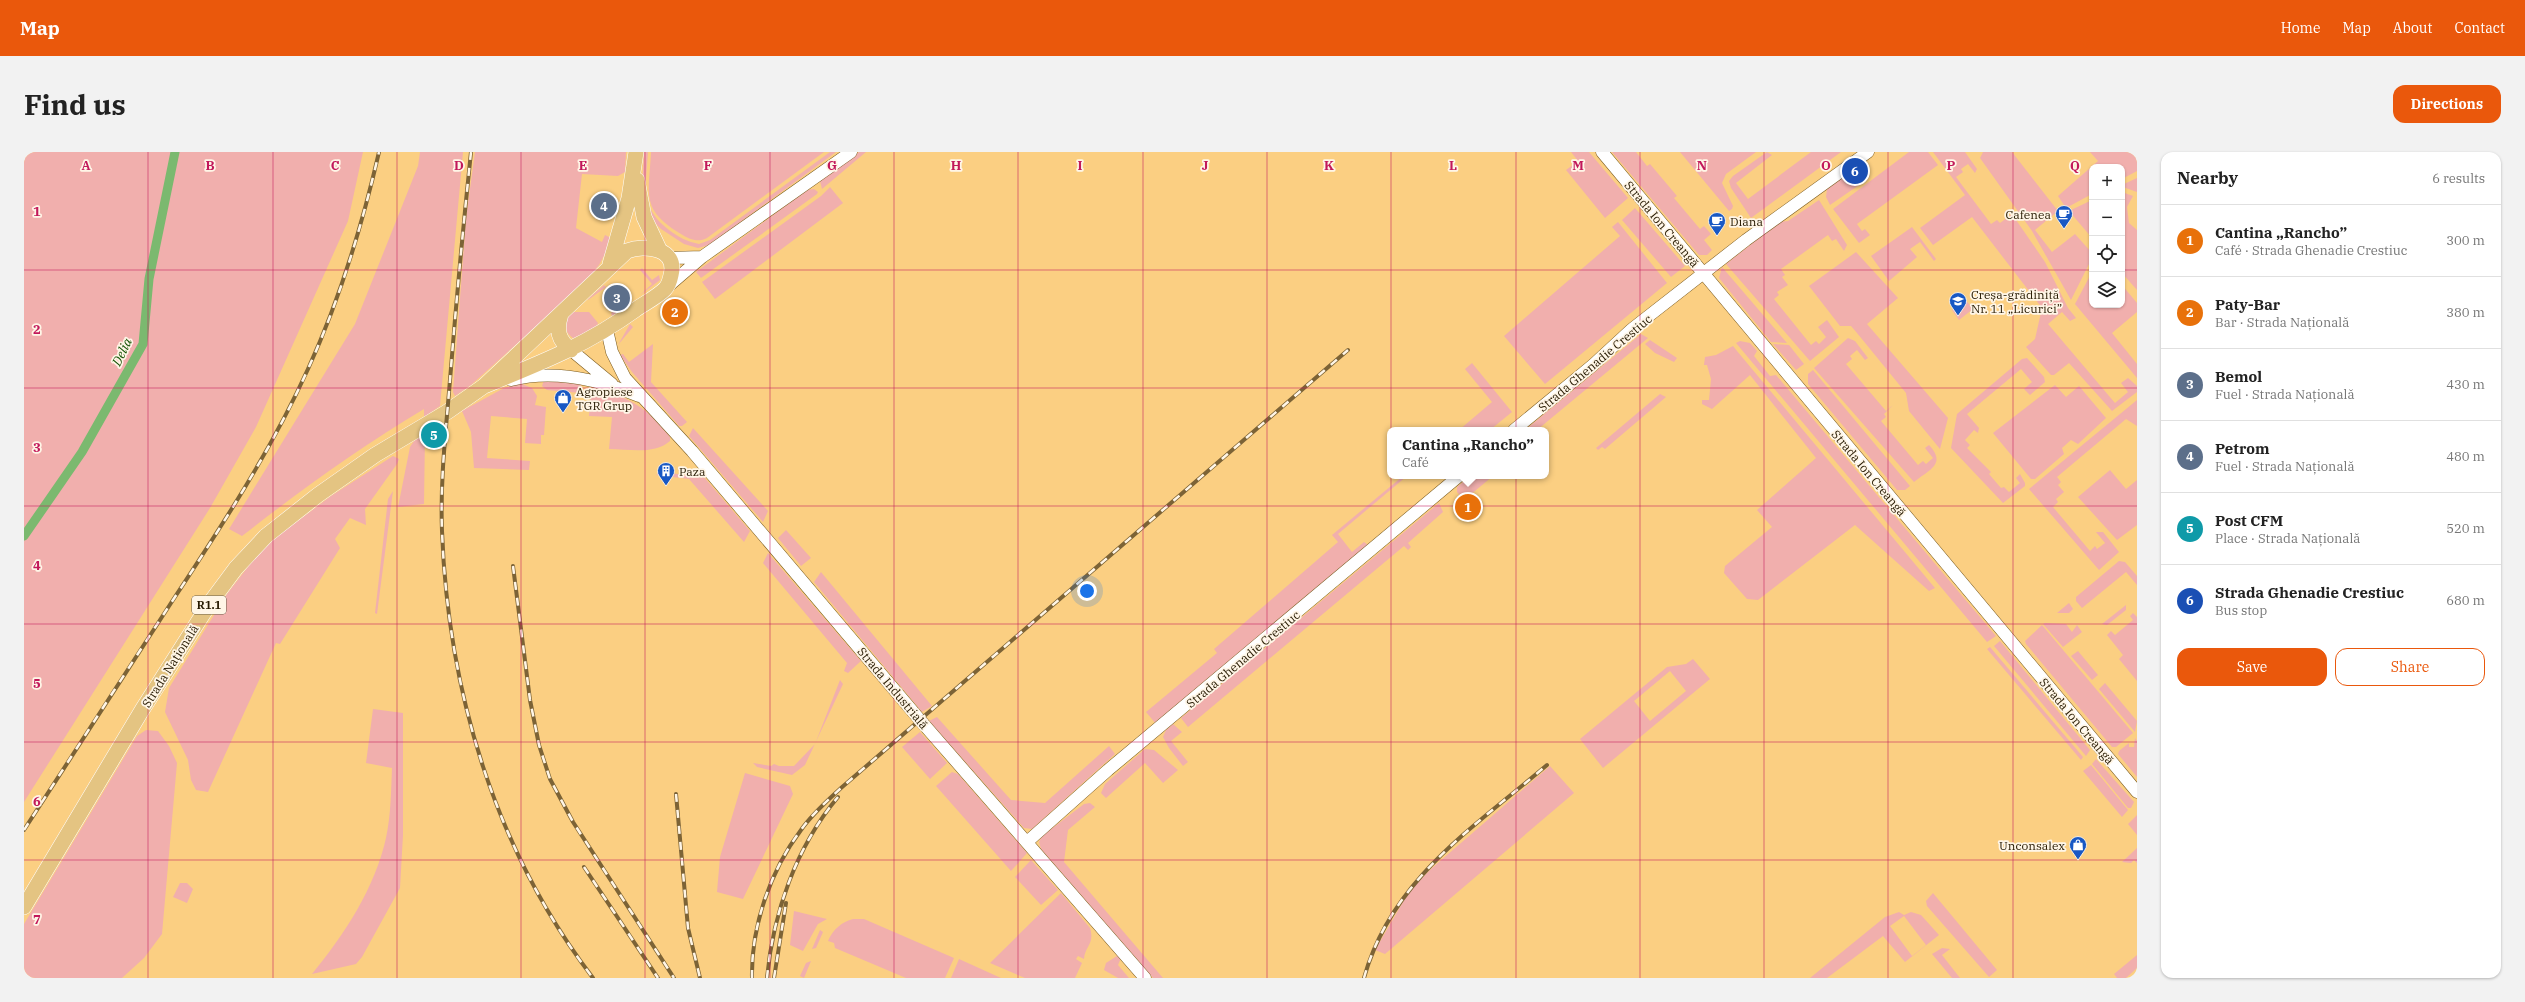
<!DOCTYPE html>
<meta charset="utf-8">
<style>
:root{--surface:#fff;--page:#f2f2f2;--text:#222;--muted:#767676;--line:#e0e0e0;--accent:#ea580c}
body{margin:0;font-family:"IBM Plex Serif",serif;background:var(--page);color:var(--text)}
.controls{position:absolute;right:12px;top:12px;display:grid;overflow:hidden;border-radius:8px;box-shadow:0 1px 3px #0004}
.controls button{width:36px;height:36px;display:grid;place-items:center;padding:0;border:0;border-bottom:1px solid var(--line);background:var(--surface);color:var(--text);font:20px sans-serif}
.you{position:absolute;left:1063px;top:439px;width:14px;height:14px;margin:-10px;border:3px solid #fff;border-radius:50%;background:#1a73e8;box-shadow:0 0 0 6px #1a73e833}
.badge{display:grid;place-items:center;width:26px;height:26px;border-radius:50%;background:var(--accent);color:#fff;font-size:13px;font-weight:700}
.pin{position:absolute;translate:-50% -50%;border:2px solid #fff;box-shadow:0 1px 4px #0006}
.popup{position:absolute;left:1363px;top:275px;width:162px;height:52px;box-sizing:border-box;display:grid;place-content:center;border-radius:8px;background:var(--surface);filter:drop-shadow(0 1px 3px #0005);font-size:13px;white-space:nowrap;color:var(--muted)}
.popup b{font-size:15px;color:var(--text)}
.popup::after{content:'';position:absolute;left:50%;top:100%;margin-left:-8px;border:8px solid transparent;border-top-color:var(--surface)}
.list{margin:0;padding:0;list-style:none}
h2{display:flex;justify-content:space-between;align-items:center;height:52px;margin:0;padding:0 16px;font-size:17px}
h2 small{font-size:13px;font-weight:400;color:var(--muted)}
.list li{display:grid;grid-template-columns:26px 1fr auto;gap:12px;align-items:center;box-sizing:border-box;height:72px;padding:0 16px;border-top:1px solid var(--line)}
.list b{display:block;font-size:15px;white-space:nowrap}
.list p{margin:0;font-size:13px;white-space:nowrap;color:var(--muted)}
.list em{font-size:13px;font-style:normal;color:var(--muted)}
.actions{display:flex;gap:8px;padding:12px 16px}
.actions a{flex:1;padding:9px 0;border:1px solid var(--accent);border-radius:12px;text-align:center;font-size:14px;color:var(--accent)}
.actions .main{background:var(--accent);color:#fff}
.icon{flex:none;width:22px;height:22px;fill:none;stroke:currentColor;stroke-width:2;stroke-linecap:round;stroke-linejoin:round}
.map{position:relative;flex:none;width:2113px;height:826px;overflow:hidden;border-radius:12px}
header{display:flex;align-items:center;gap:24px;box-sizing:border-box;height:56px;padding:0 20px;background:var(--accent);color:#fff}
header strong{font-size:19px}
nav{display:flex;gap:22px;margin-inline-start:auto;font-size:14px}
.intro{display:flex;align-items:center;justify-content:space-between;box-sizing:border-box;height:96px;padding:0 24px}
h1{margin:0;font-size:28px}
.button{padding:10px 18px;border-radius:12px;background:var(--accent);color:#fff;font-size:14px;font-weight:700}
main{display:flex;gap:24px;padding:0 24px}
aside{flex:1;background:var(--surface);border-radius:12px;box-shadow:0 1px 3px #0004}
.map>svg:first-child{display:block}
.green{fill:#f1afad;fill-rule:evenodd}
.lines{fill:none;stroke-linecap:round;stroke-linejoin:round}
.canal{stroke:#7bb96f;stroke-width:9}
.minor-casing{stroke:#7b5c20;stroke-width:13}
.major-casing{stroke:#fff;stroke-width:16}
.minor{stroke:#fff;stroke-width:12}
.major{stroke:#e4c482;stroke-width:15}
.rail-casing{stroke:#7c6336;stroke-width:4}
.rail{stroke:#fff6e7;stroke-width:2.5;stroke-dasharray:8;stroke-linecap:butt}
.grid{fill:none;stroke:#c2185b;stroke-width:1;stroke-opacity:0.55}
.labels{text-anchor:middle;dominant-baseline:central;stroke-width:3.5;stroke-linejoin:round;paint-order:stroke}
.shield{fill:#fff6e7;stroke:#685c47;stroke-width:1}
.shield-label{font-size:11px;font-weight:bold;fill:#271a02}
.poi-label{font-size:12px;fill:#271a02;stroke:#fff6e7;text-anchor:start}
.street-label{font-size:12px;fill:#271a02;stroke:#fff6e7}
.water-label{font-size:13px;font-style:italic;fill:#145204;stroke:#fff6e7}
.grid-label{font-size:13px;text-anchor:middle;font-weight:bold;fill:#c2185b;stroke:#fff6e7;stroke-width:3.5;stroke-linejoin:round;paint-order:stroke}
</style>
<header>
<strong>Map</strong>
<nav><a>Home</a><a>Map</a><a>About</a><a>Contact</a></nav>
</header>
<div class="intro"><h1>Find us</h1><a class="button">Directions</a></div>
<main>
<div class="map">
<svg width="2113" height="826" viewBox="0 0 2113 826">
<rect width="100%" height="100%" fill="#fbcf82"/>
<path class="green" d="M0 0H339L324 69 232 275 186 356 0 650Z
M396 0H439L416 254 400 265V257C336 295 277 338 218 384L205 377 331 172 394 14Z
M451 0H602L601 20 594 24 558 22 552 76 578 90 581 83 589 87 575 113 563 129 447 233 431 244 429 240 442 66Z
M620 0H624C622 34 615 55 645 78 654 85 664 90 675 92L686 88 806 0H812L685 93 674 96 660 92 637 77 626 66 618 35Z
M627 0H800L683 86C674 91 665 87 657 82 616 57 625 43 627 0Z
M835 0H842L798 37 796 29Z
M1547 0H1565L1604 46 1581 66 1542 18 1554 9Z
M1588 0H1612L1623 14 1626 12 1653 44 1650 46 1676 77 1680 74 1687 82 1680 88 1688 98 1683 103H1675Z
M1656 0H1732L1702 22 1698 31 1709 54 1708 57 1705 59Z
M1743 0 1748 3 1712 31 1724 47 1787 0H1817L1727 66 1707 36 1705 29 1709 24Z
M1885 0H1904L1914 13 1833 72 1838 79 1841 77 1846 83 1835 91 1809 57Z
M1909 0H1941L1953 17 1951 21 1944 12 1937 17 1939 20 1932 25 1967 72 1973 68 1976 71 1988 62 2021 110 2044 156 2052 166 2046 169 2038 160 2024 172 2091 251 2104 240 2097 231 2104 226 2113 234V240L2088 259 2045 211 2030 223H2027L2002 195 2011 187 2018 156 1948 65 1909 93 1896 76 1941 43Z
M1959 0H1988L2034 59 2011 78 2028 100 2051 82 2068 101V106L2047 148 2008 79 1956 6Z
M2066 0H2113V19L2098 27V15H2068V42L2042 56 2034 44 2074 9Z
M1819 25 1823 28 1828 25 1835 33 1806 53 1802 45 1803 37Z
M2113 26V40L2099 35 2100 32Z
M806 35 819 51 691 147 678 130 797 44Z
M790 37 794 40 793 42 677 126 672 120 783 38Z
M2098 40 2109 44 2103 55 2105 71 2113 78V138L2098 121Z
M1795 48 1823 93 1820 99 1812 87 1808 89 1804 83 1757 117 1761 123 1758 125 1764 133 1753 140 1755 143 1750 147 1787 193 1792 189 1795 192 1802 185 1794 175 1803 168 1815 185 1786 209 1702 112 1755 70 1764 69Z
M2068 48V86L2045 59Z
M1611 56 1661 114 1647 125 1598 68Z
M1594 70 1643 131 1521 232 1480 184 1596 84 1588 75Z
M1888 75 1912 107 1910 109 1896 90 1886 97 1893 105 1865 129 1847 104Z
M1832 100 1874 146 1843 172 1924 266 1916 297 1885 259 1882 241 1833 181 1827 174H1816L1785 134Z
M1698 115 1763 191 1747 190 1695 126Z
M618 116 628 128 635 123 636 128 616 143 628 132 616 118Z
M2068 120V153H2098V133L2113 151V160L2088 181 2113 212V226L2051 152Z
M580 133 582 135 564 148V147Z
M1941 147 1949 157 1935 168 1928 158Z
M605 149 607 151 588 164 587 161Z
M549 160H565L574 171 572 175 551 187C542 182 542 178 542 168Z
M606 172 609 175 594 193Z
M1617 182 1624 186 1513 278H1501Z
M1824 186 1831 189 1844 206 1841 208 1833 198 1826 204 1828 207 1822 212 1862 259 1869 253 1860 262 1862 265 1857 269 1894 313 1899 309 1902 312 1909 306 1901 296 1905 293C1923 312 1905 318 1890 330L1790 216Z
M1626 188 1653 206 1650 210 1631 201 1621 192Z
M1716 189 1726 191 1733 199 1730 204 1746 224 1752 223 1972 484 1963 490 1712 191Z
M629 192 627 230 663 270 658 274H655L608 220 596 203 599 202 605 210Z
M1749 192 1765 193 1780 212 1772 218Z
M1709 194 1713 199 1911 436 1905 439 1831 373 1734 448 1723 447 1700 421 1701 414 1748 375 1733 358 1792 306 1726 223 1688 257 1678 252V248H1685L1687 227 1683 213H1680L1681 205 1692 203Z
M2003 206 2020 225 2021 230 2006 243 2000 237 2008 230 1997 217 1943 262 1955 276 1954 281 1950 278 1941 288 1946 293 1943 296 1967 320 1965 322 1977 336 1980 335 1985 340 1996 331 1992 326 1996 322 2001 331V334L1979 351 1927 296 1933 262 1998 207Z
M1448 211 1488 260 1466 278H1435L1468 250 1441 217Z
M1789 218 1886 334 1881 338H1873L1784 232V222Z
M520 228 556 232 559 238 556 241 523 238 518 234Z
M496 231 508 236 513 244 511 253 522 255 520 283H517V292L501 291 503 267 467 264 463 306 506 309 505 318 450 316 447 280 438 259 480 236Z
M2031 233 2042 245 2055 234 2082 266 2054 292 2047 288 2038 296 2040 302 2011 327H2007L1969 281Z
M570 236C602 243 627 258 646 285V289C630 303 605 297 585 297L588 265 565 264 567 239Z
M1636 242 1642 245 1581 297 1578 295 1574 298 1572 296Z
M2113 248V274L2102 267 2033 325 2037 330 2034 333 2040 340 2032 347 2034 350 2029 355 2066 399 2071 394 2073 397 2081 391 2072 380H2079L2095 400 2075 418 2005 337Z
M669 276 744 359 739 370 665 284Z
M401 282 400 352 374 355 386 295 390 289Z
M369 304 375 307 373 312 341 357 342 373 326 366 311 387 316 396 256 492 252 491 184 640 172 638 167 628 164 608 141 560 145 536 203 442 227 411 250 387 307 344Z
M2086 318 2102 337 2113 328V373L2093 388 2054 345Z
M636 320 680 325 726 379 720 390 665 327 632 323Z
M1379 324H1383L1314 382 1328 400 1340 390 1344 393 1132 572 1122 560 1193 501 1190 497 1314 390 1308 383Z
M1446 324H1469L1440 348 1433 340V335Z
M369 339 353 462 351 461 364 347Z
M1415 351 1419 360 1384 391 1387 395 1384 398 1380 394 1164 575 1157 566Z
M762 378 787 406 777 414 754 386Z
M744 401 837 509 824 521 820 519 823 511 739 411Z
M2095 409 2101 410 2113 424V433L2102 420 2058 456 2052 449V445Z
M797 420 908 554 898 560 790 430Z
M2045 451 2049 457 2045 461H2033Z
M2102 453V458L2083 473 2078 472Z
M2109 461 2113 465V529L2095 507 2099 503 2083 483 2087 479 2091 483 2109 468 2106 464Z
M2021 471 2042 472 2048 480 2053 473 2058 480 2039 495 2019 472Z
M2018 473 2109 581 2092 595H2088L2002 492 2001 489Z
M1976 489 2066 598 2062 604 1970 494Z
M1966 495 2059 605 2057 608 1963 497Z
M2054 499 2074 523 2068 528 2047 504Z
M1669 507 1686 527 1579 616 1556 587 1643 515 1662 512ZM1646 519 1662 539 1626 569 1610 549Z
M816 528 819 532 781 613 768 623 733 615 729 611 747 614 750 612 755 614H770L791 592Z
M2081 531 2113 569 2111 580 2075 537Z
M349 557 379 561V683L376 736 338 805 332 812 288 822C320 783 351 736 362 686 367 663 367 639 368 616L342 611Z
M913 565 987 648 1021 651 1085 594 1091 602 1008 677 1000 676 905 569Z
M1149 572 1158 580 1147 589 1164 610 1159 614 1145 596 1139 585 1142 578Z
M122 578 134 579 145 594 153 611 138 782 120 806 98 826H0V772L113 584Z
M896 580 923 611 906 627 878 595Z
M2111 586 2113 589V625L2094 602 2095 599 2105 591V595H2110Z
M1121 597 1130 598 1154 618 1139 631 1121 611 1082 646 1077 641 1081 632Z
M2072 607 2110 650 2107 656H2104L2068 612Z
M2067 613 2104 658 2098 665 2059 619Z
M1526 614 1550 641 1361 802 1351 798 1386 738 1408 716Z
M928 620 934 622 1003 701 987 719 912 634Z
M721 621 766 634 769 642 719 747 693 740 696 705Z
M1066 651 1071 655 1044 678 1040 710 1139 826H1129L1017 697 1015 690 1018 684 1060 652Z
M2113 663V683L2104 672Z
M2113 696V711L2110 708 2107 711 2098 710Z
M1007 708 1034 738 1017 753 991 725Z
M156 731H163L169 737 163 751 149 745Z
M1037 741 1066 776C1071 792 1061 794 1060 807L1054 804 1052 807 1058 811 1051 826H1001L966 811Z
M1909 741 1973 818 1965 825 1903 754 1902 749Z
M770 759 803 767 794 772 779 799 766 793Z
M1875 760 1880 763 1887 760 1897 763 1915 783 1881 810 1859 784 1803 826H1786L1861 765ZM1880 764 1902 793 1888 804 1866 774Z
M829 767H840L930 806 921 826H882L811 796 810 791 804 789C809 777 818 770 829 767Z
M796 778 799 780 792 796 788 797Z
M1918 796 1926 797 1918 803 1936 826H1928L1908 802Z
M2113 803V816L2102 826H2093L2090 822Z
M1093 804 1097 806 1094 813 1105 826H1094L1080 818 1082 811Z
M935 807 977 826H927Z
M787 809 780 826 776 824 782 811Z"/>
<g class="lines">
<path class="canal" d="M0 384 58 300 119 192 125 127 151 0"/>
<defs>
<path id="minor" d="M1578 0 2113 640
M645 106 678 105
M642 136 678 105 827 0
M583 178 588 200 601 226 668 299 896 568 1121 826
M547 198 588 232
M487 228C529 217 576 228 615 244
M1490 278 1569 213 1608 177 1722 88 1844 0
M1003 690 1084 618 1435 324"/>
<path id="major" d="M613 28 620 65 635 97
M586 112 605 46 612 0
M537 162C532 178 534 188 547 198
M0 755 118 558 186 451 212 416 242 384 294 343 351 303 423 260 460 234 603 99C621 92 654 96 647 123 646 128 644 134 641 137 633 145 621 151 611 158 561 194 516 211 460 234"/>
</defs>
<use href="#minor" class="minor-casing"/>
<use href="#major" class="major-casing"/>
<use href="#minor" class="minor"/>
<use href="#major" class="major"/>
<defs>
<path id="rail" d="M447 0C439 76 432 152 426 228 422 278 416 329 418 379 424 539 471 698 569 826
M489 414 506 548 515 593 526 627 549 670 650 826
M652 642 664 776 676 826
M0 678C49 602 98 526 147 451 197 375 247 299 284 217 316 147 338 74 355 0
M560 715 634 826
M728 826C727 775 746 719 777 678 788 662 803 649 817 636L1324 198
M743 826C749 761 772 695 814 645
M750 826 762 751
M1340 826C1367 728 1449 676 1523 613"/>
</defs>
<use href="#rail" class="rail-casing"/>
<use href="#rail" class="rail"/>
</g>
<path class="grid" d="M124 0V826M249 0V826M373 0V826M497 0V826M621 0V826M746 0V826M870 0V826M994 0V826M1119 0V826M1243 0V826M1367 0V826M1492 0V826M1616 0V826M1740 0V826M1864 0V826M1989 0V826M0 118H2068M2098 118H2113M0 236H2113M0 354H2113M0 472H2113M0 590H2113M0 708H2113"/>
<defs>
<symbol id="cafe-pin" viewBox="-11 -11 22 30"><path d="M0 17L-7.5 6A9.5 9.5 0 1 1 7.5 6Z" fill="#1858c4" stroke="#fff6e7"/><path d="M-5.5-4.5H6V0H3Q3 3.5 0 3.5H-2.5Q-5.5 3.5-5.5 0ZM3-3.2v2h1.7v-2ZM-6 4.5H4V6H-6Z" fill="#fff"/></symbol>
<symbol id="school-pin" viewBox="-11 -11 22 30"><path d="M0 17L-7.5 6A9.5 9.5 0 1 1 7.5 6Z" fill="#1858c4" stroke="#fff6e7"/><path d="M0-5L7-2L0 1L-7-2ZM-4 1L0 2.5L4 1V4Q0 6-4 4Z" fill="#fff"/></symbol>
<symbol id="shop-pin" viewBox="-11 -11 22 30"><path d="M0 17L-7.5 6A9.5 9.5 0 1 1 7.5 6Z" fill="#1858c4" stroke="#fff6e7"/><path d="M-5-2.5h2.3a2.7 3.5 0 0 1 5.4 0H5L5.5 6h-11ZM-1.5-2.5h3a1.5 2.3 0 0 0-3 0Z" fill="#fff"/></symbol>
<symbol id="building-pin" viewBox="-11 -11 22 30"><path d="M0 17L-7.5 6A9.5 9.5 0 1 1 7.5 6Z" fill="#1858c4" stroke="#fff6e7"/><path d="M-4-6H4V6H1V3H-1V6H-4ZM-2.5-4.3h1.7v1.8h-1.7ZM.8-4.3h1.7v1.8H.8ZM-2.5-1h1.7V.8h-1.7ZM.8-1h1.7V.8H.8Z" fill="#fff"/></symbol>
</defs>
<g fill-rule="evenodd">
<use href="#cafe-pin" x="2030" y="52" width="20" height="27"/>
<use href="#cafe-pin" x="1683" y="59" width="20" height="27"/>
<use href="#school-pin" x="1924" y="139" width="20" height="27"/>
<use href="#shop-pin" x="529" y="236" width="20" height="27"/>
<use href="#building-pin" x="632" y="309" width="20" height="27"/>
<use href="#shop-pin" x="2044" y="683" width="20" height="27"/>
</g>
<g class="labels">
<rect class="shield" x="168" y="444" width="34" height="18" rx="3"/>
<g class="shield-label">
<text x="185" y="453">R1.1</text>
</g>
<g class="poi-label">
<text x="2027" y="62" text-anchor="end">Cafenea</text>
<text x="1706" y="69">Diana</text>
<text x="1947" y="142">Creșa-grădiniță<tspan x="1947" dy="14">Nr. 11 „Licurici”</tspan></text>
<text x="552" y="239">Agropiese<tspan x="552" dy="14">TGR Grup</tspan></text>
<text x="655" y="319">Paza</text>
<text x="2041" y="693" text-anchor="end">Unconsalex</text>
</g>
<g class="street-label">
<text transform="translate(1638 72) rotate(50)">Strada Ion Creangă</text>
<text transform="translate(1571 211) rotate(-40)">Strada Ghenadie Crestiuc</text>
<text transform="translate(1845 321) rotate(50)">Strada Ion Creangă</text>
<text transform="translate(1219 507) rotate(-40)">Strada Ghenadie Crestiuc</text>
<text transform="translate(146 514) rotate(-58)">Strada Națională</text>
<text transform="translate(869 536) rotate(50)">Strada Industrială</text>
<text transform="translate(2053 569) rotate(50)">Strada Ion Creangă</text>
</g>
<g class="water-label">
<text transform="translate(98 200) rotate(-64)">Delia</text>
</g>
</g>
<g class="grid-label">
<text x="62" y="18">A</text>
<text x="186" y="18">B</text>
<text x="311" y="18">C</text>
<text x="435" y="18">D</text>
<text x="559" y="18">E</text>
<text x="684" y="18">F</text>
<text x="808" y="18">G</text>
<text x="932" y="18">H</text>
<text x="1056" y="18">I</text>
<text x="1181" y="18">J</text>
<text x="1305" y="18">K</text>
<text x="1429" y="18">L</text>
<text x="1554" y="18">M</text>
<text x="1678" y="18">N</text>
<text x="1802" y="18">O</text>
<text x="1927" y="18">P</text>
<text x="2051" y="18">Q</text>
<text x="13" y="64">1</text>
<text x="13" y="182">2</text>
<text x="13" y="300">3</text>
<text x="13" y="418">4</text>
<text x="13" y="536">5</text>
<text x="13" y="654">6</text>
<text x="13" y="772">7</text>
</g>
</svg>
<div class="controls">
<button>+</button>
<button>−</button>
<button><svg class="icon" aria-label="locate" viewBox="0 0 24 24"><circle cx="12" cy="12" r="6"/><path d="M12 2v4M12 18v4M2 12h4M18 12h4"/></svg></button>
<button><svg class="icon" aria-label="layers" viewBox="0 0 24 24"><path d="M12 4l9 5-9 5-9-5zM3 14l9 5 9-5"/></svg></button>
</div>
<div class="you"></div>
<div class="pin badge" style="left:1444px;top:355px;background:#e8710a">1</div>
<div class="popup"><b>Cantina „Rancho”</b>Café</div>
<div class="pin badge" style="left:651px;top:160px;background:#e8710a">2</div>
<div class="pin badge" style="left:593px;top:146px;background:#5c6f8a">3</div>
<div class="pin badge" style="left:580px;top:54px;background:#5c6f8a">4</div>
<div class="pin badge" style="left:410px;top:283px;background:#0f9aa8">5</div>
<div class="pin badge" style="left:1831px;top:19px;background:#1a4fb4">6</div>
</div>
<aside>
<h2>Nearby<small>6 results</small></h2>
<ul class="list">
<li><span class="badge" style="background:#e8710a">1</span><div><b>Cantina „Rancho”</b><p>Café · Strada Ghenadie Crestiuc</p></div><em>300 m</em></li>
<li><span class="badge" style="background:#e8710a">2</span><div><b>Paty-Bar</b><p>Bar · Strada Națională</p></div><em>380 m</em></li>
<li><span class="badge" style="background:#5c6f8a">3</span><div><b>Bemol</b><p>Fuel · Strada Națională</p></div><em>430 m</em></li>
<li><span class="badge" style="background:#5c6f8a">4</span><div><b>Petrom</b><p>Fuel · Strada Națională</p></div><em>480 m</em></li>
<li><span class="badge" style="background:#0f9aa8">5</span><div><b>Post CFM</b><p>Place · Strada Națională</p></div><em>520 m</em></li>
<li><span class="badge" style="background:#1a4fb4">6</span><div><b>Strada Ghenadie Crestiuc</b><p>Bus stop</p></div><em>680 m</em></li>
</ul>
<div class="actions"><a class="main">Save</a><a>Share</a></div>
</aside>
</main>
